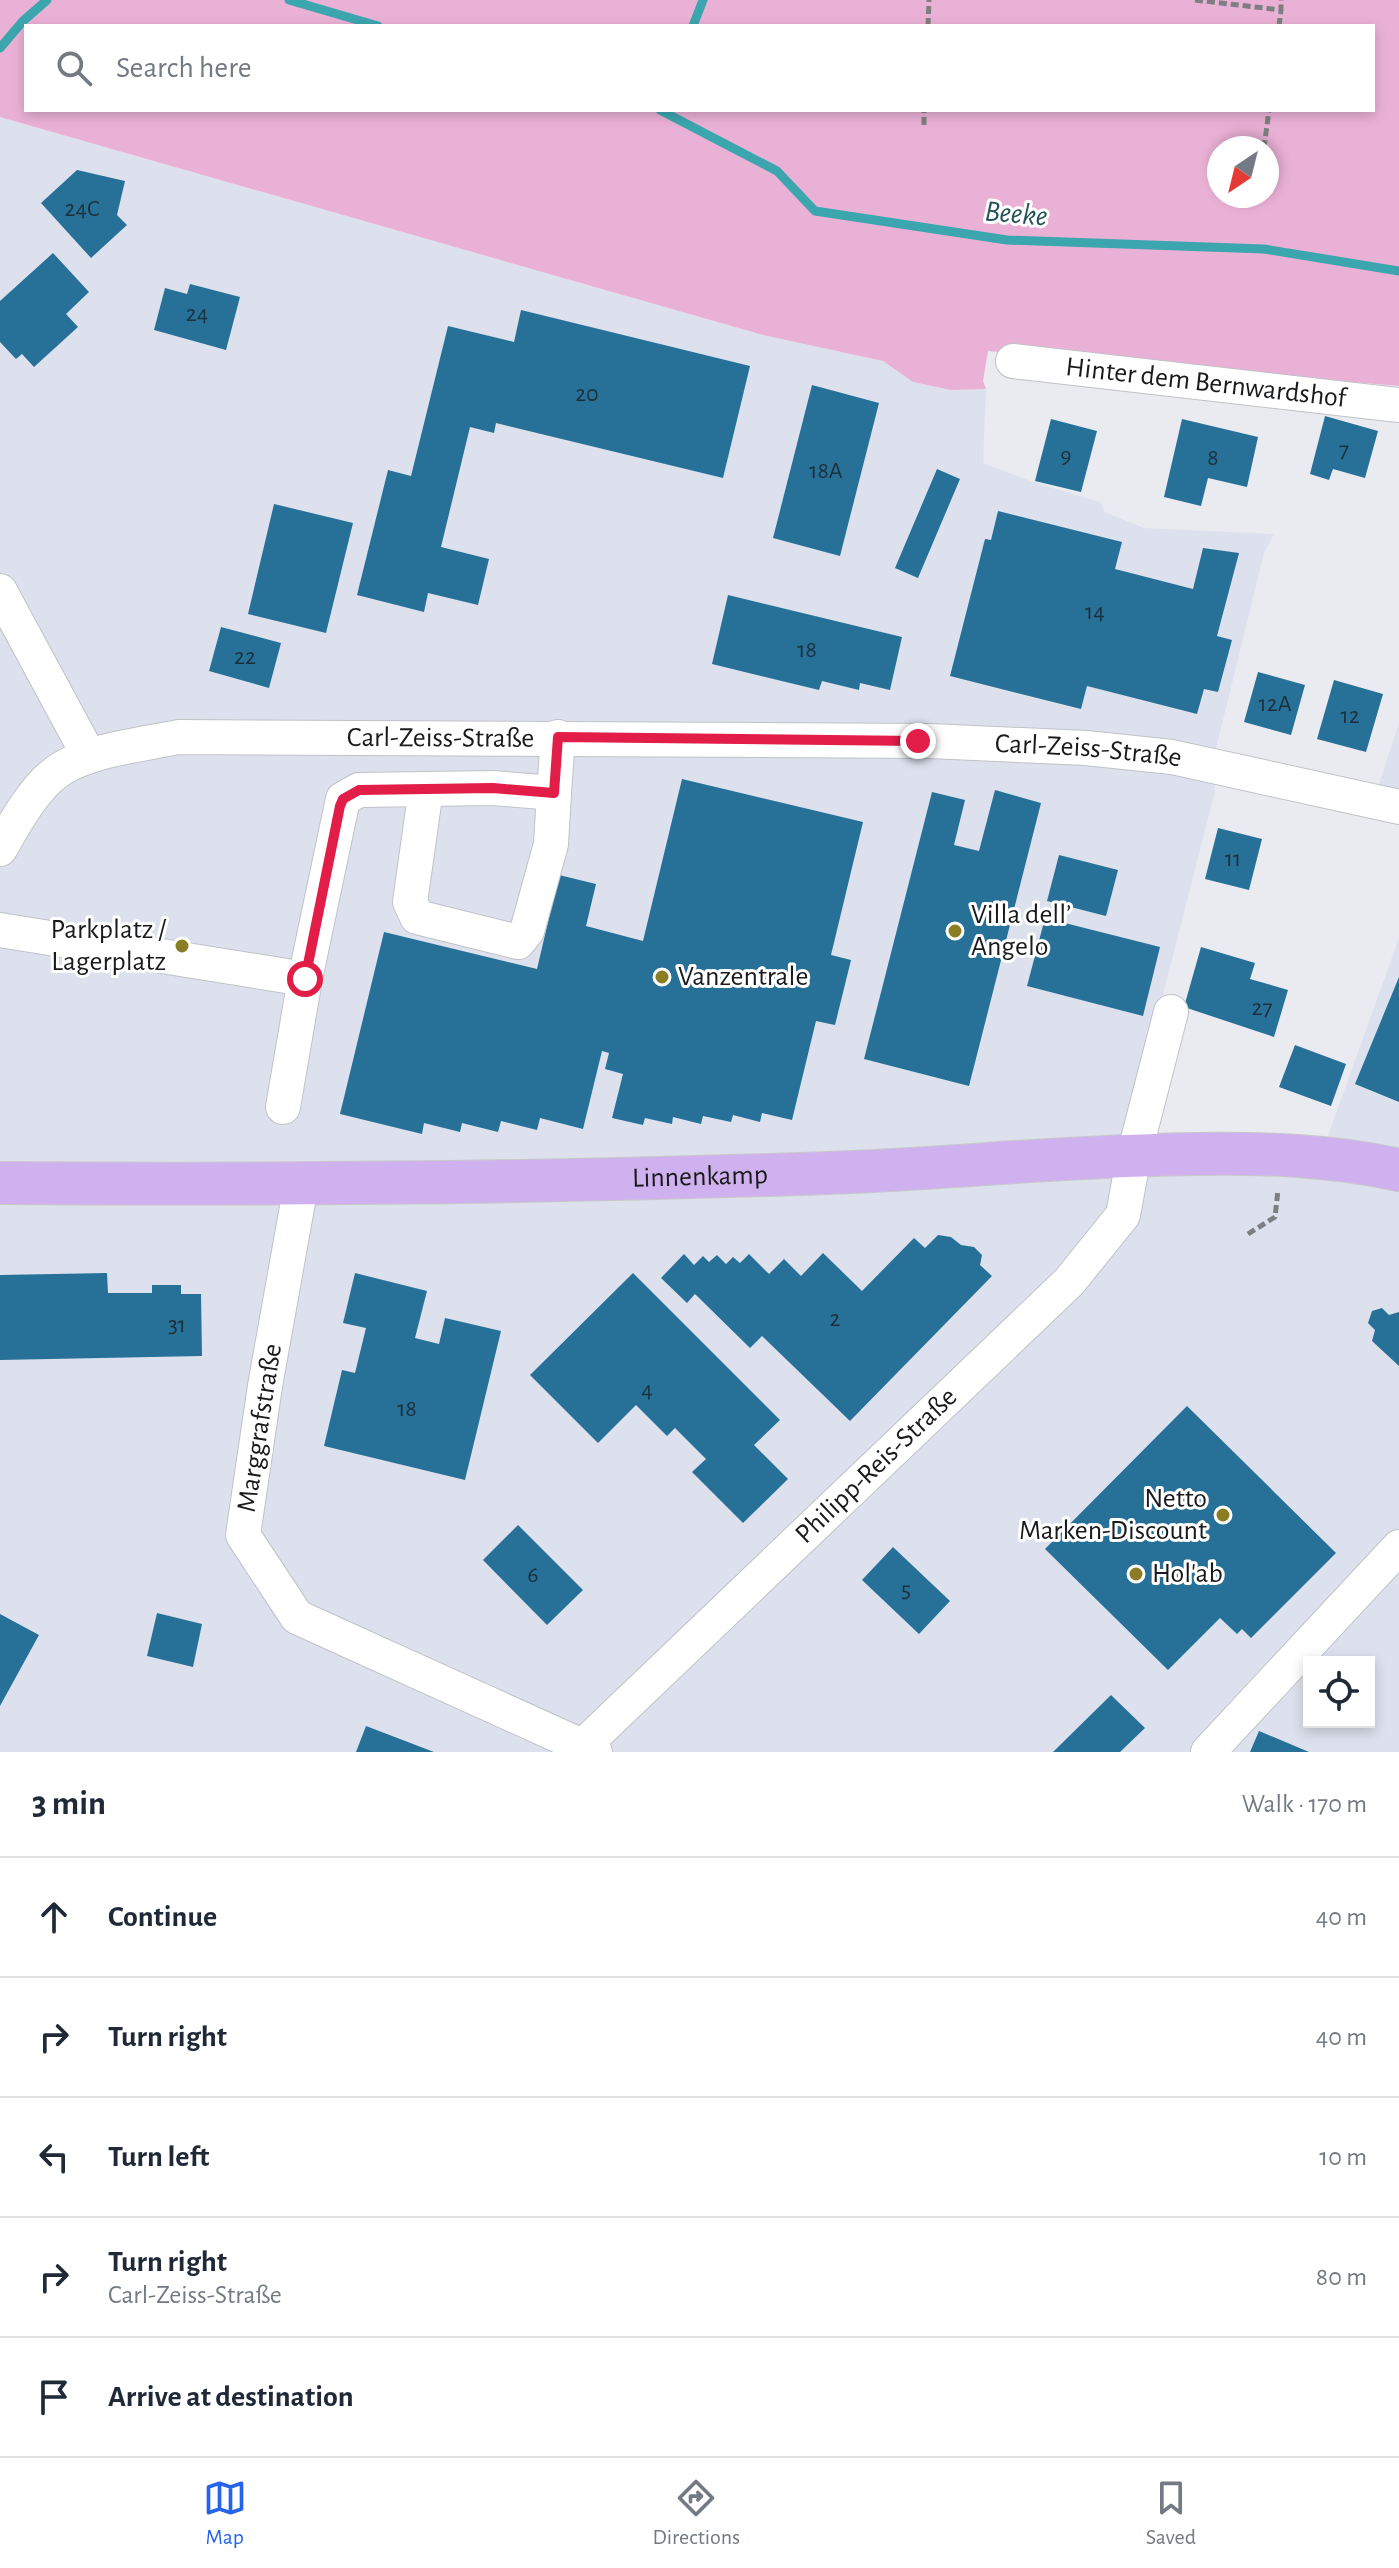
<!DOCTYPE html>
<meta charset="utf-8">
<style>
:root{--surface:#fff;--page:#f6f6f7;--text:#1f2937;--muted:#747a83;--line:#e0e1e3;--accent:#2563eb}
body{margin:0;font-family:"Alegreya Sans",sans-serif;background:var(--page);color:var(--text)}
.controls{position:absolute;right:24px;bottom:24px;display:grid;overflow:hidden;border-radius:0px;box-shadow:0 4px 12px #0003}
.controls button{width:72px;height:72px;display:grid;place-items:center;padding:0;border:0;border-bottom:2px solid var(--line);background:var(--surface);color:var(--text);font:40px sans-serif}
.compass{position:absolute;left:1207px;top:136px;width:72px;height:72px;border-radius:50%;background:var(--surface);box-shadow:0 4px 12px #0003;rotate:215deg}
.stop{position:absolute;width:24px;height:24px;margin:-18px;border:6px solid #e11d48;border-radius:50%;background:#fff}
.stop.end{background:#e11d48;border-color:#fff;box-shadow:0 2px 8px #0008}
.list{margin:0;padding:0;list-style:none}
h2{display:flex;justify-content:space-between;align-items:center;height:104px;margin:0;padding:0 32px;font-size:34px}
h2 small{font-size:26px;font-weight:400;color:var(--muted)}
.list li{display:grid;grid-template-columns:52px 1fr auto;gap:24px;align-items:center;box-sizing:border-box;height:120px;padding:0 32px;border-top:2px solid var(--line)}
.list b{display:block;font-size:30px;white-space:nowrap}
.list p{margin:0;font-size:26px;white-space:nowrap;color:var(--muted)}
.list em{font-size:26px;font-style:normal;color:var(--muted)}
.icon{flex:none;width:44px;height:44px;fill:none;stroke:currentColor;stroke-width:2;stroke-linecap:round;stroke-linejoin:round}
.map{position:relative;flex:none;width:1399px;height:1752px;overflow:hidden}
.search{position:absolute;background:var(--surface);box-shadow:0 4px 12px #0003;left:24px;right:24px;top:24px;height:88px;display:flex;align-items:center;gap:20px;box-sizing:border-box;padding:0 28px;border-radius:0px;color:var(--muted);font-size:30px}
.sheet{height:704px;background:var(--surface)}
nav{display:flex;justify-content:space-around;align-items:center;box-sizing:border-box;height:112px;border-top:2px solid var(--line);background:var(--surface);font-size:22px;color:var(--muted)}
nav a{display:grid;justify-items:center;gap:4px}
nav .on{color:var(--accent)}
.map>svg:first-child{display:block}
.built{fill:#dde1ed;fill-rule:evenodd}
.green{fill:#eab1d6;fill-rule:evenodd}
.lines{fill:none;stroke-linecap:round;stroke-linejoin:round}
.stream{stroke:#3ca6af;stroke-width:9}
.building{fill:#277199}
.minor-casing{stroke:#c0c2c7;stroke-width:36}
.major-casing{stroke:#c8c8c9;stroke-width:44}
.path{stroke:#7e7f82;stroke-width:5;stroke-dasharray:8 4;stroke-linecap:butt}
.minor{stroke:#fff;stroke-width:34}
.major{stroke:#d0b1ef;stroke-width:42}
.route{stroke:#e11d48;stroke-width:10}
.poi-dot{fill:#8b7d23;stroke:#fff;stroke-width:3}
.labels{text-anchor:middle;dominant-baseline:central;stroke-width:6;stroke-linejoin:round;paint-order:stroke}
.number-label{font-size:24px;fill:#1c303b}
.street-label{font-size:28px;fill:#191a1c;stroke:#fff}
.poi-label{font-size:28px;fill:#191a1c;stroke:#fff;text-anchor:start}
.water-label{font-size:30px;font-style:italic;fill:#255357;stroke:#fff}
</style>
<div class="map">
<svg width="1399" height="1752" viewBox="0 0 1399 1752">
<rect width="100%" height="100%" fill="#eaebf0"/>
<path class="built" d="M0 117 763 335 883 361 913 382 951 390 986 389 983 463 1033 482 1100 502 1105 512 1144 528 1274 534 1264 553 1212 765 1215 791 1131 1120 1134 1154 1320 1158 1399 938V1752H0ZM1309 1662H1369V1722H1309Z
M1399 723V807L1374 800Z"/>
<path class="green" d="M0 0H1399V386L988 351 983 381 986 389 951 390 913 382 883 361 763 335 0 117ZM26 26H1373V110H26ZM1219 148H1267V196H1219Z"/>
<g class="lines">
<path class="stream" d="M289 0 378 26
M693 26 703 0
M0 48 23 21 47 0
M660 110 777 171 815 211 1007 240 1264 249 1399 271"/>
</g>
<path class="building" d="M77 170 125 181 117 215 127 225 91 258 41 203Z
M53 253 89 292 66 314 78 327 34 367 22 354 16 359 0 342V301Z
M190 284 240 297 226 350 154 330 165 288 187 294Z
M521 310 750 366 723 478 496 423 494 433 470 427 441 547 489 559 478 605 428 593 424 612 357 595 388 470 411 476 448 326 514 342Z
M812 385 879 403 840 556 773 538Z
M1325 416 1378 431 1365 478 1333 469 1329 480 1310 474Z
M1051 419 1097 431 1081 492 1035 481Z
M1182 419 1258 437 1247 487 1208 478 1201 506 1164 497Z
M937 469 960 479 918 578 895 568Z
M274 504 353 523 326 633 248 614Z
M998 511 1122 542 1115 569 1193 589 1203 548 1239 553 1217 636 1232 640 1218 692 1204 689 1197 714 1087 686 1081 709 950 676 985 539 991 540Z
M728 595 902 637 890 690 860 683 859 690 822 681 819 690 712 664Z
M221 627 281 643 269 688 209 671Z
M1258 672 1305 685 1291 735 1244 722Z
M1334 680 1383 694 1366 752 1317 739Z
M682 779 863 822 831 955 851 960 835 1025 816 1021 792 1120 762 1113 760 1122 733 1115 731 1122 703 1116 701 1124 673 1117 672 1124 645 1118 643 1125 612 1118 623 1074 605 1069 609 1053 602 1051 583 1129 540 1118 537 1130 501 1121 498 1132 462 1123 460 1132 424 1123 422 1134 340 1114 384 932 537 969 559 875 596 884 586 926 643 941Z
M995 790 1041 803 969 1086 864 1059 932 792 965 800 954 845 979 851Z
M1218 828 1262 839 1249 890 1205 879Z
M1059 855 1118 870 1106 916 1047 901Z
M1045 918 1160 947 1143 1016 1027 986Z
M1201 947 1255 963 1250 979 1288 990 1274 1037 1184 1007Z
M1399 977V1102L1355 1084Z
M1295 1045 1346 1064 1331 1106 1279 1087Z
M938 1235 951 1237 961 1245 974 1247 982 1255 980 1265 992 1276 850 1421 762 1336 750 1348 695 1294 687 1303 661 1278 684 1254 694 1265 703 1256 709 1262 717 1255 726 1264 733 1257 740 1263 749 1254 769 1274 784 1259 801 1276 823 1253 862 1291 914 1238 925 1248Z
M107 1273 108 1293H152V1285H181V1294H201L202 1356 0 1360V1275Z
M355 1273 427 1291 415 1338 439 1344 445 1318 501 1331 465 1480 324 1446 342 1370 355 1373 366 1328 343 1323Z
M633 1273 780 1420 754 1445 788 1479 743 1523 692 1472 706 1459 675 1428 667 1436 636 1405 598 1443 530 1375Z
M1382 1308 1389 1315 1399 1312V1366L1372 1341 1375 1330 1368 1323 1372 1311Z
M1187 1406 1336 1553 1251 1638 1242 1629 1237 1634 1220 1618 1168 1670 1045 1549Z
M518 1525 583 1590 547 1625 483 1560Z
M893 1547 950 1601 919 1634 862 1580Z
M157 1613 202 1624 193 1667 147 1656Z
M0 1614 39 1635 0 1706Z
M1111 1695 1145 1728 1120 1752H1053Z
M366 1726 434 1752H356Z
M1259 1731 1309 1752H1250Z"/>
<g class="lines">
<defs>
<g id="minor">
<path id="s1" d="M1013 361 1399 405"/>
<path d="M0 591 89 756"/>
<path d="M426 789 410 902 417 917 518 942 527 931 551 844 554 793"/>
<path id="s2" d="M0 849C13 826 33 790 54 774 84 750 141 745 178 737L930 741 1086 748 1172 757 1399 807"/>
<path d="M0 930 305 979 343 799 359 790 493 788 554 793 558 737"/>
<path d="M283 1107 305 979"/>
<path d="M301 1185 265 1386 243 1535 297 1617 595 1752"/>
<path id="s3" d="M581 1752 583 1746 1069 1282 1123 1215 1134 1155 1171 1012"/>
<path d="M1208 1752 1399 1547"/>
</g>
<g id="major">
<path id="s4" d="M0 1183C284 1185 568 1183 852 1172 966 1167 1081 1155 1196 1154 1264 1153 1332 1155 1399 1170"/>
</g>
</defs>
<use href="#minor" class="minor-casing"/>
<use href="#major" class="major-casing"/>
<path class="path" d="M1195 0 1281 10V0
M928 26 929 0
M1279 26 1281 10
M924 125V110
M1264 148 1269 110
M1248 1234 1275 1217 1278 1190"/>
<use href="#minor" class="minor"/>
<use href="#major" class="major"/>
</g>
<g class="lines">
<path class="route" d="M305 979 340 806 343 799 359 790 493 788 554 793 558 737 918 741"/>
</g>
<g class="poi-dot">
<circle cx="955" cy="931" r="8"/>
<circle cx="182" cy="946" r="8"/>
<circle cx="662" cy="977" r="8"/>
<circle cx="1223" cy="1515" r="8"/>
<circle cx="1136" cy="1574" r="8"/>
</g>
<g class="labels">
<g class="number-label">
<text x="82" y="209">24C</text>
<text x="197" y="314">24</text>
<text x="587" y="394">20</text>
<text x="1344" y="450">7</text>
<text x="1066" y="456">9</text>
<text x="1213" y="458">8</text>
<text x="826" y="471">18A</text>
<text x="1095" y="612">14</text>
<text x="807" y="650">18</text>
<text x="245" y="657">22</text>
<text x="1275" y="704">12A</text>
<text x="1350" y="716">12</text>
<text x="1233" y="859">11</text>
<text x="1262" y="1008">27</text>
<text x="835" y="1319">2</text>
<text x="177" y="1325">31</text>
<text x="647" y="1390">4</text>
<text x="407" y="1409">18</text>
<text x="533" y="1575">6</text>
<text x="906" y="1590">5</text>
</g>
<g class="street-label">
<text stroke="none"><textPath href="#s1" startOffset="194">Hinter dem Bernwardshof</textPath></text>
<text stroke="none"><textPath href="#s2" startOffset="486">Carl-Zeiss-Straße</textPath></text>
<text stroke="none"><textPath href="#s2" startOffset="1134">Carl-Zeiss-Straße</textPath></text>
<text stroke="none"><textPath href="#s4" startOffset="700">Linnenkamp</textPath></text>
<text transform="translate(260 1428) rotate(-81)">Marggrafstraße</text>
<text stroke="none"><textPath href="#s3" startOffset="412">Philipp-Reis-Straße</textPath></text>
</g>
<g class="poi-label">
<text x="971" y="915">Villa dell’<tspan x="971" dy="32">Angelo</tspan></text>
<text x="166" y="930" text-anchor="end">Parkplatz /<tspan x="166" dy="32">Lagerplatz</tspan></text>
<text x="678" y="977">Vanzentrale</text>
<text x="1207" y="1499" text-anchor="end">Netto<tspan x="1207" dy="32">Marken-Discount</tspan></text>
<text x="1152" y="1574">Hol'ab</text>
</g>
<g class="water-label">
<text transform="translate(1016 214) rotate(5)">Beeke</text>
</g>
</g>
</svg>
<div class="controls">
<button><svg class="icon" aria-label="locate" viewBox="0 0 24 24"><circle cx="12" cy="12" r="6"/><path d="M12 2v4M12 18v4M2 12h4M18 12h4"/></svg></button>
</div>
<svg class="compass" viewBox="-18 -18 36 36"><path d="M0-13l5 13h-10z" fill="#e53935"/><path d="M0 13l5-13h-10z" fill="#747a83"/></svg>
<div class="stop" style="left:305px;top:979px"></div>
<div class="stop end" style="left:918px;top:741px"></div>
<div class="search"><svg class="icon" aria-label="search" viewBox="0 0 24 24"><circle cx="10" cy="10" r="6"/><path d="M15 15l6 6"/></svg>Search here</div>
</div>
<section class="sheet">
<h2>3 min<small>Walk · 170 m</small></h2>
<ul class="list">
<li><svg class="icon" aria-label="ahead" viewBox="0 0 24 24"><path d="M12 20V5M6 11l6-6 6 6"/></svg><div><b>Continue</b></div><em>40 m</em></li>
<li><svg class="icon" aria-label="right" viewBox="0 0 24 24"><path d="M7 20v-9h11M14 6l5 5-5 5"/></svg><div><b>Turn right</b></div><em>40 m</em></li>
<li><svg class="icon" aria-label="left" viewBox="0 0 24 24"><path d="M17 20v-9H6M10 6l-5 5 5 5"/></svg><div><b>Turn left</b></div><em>10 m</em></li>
<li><svg class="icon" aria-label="right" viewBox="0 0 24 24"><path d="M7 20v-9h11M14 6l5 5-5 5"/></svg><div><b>Turn right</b><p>Carl-Zeiss-Straße</p></div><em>80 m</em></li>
<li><svg class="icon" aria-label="arrive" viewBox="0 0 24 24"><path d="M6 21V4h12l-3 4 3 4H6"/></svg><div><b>Arrive at destination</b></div></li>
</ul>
</section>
<nav>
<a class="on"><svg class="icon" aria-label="map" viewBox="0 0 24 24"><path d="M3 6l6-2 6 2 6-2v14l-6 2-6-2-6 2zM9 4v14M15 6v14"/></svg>Map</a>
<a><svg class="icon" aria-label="directions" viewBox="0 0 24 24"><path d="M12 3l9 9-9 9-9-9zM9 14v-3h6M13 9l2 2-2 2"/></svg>Directions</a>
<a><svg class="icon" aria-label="saved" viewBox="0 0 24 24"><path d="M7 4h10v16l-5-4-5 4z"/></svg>Saved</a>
</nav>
